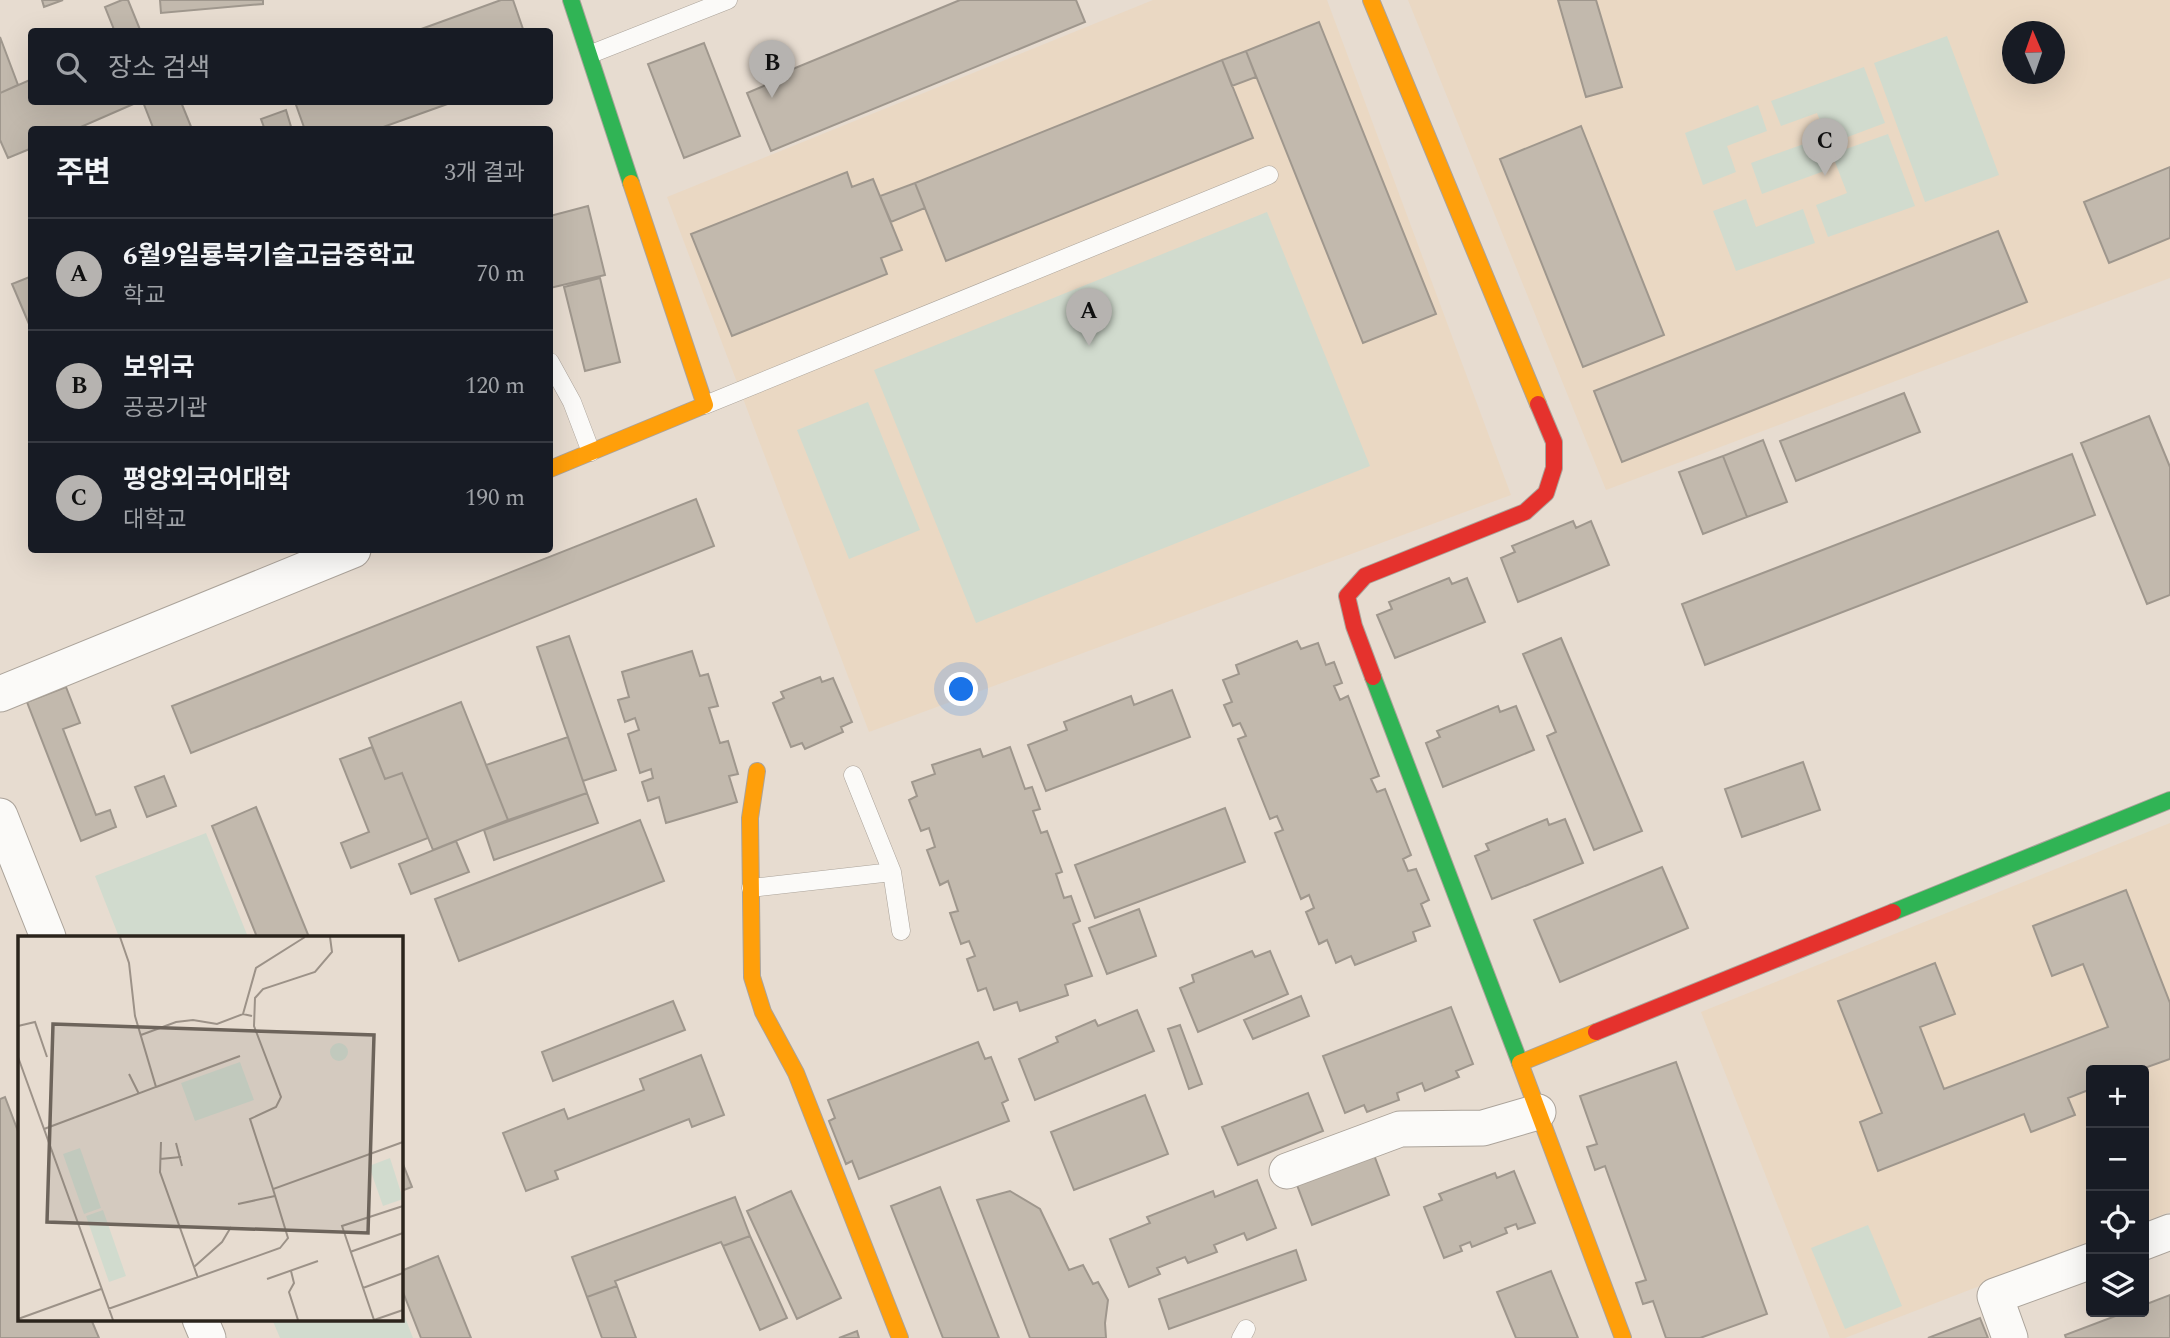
<!DOCTYPE html>
<html lang="ko">
<meta charset="utf-8">
<style>
:root{--surface:#171b24;--page:#20242c;--text:#f1f3f6;--muted:#9ea1a6;--line:#363941;--accent:#b6b3b0}
body{margin:0;font-family:Spectral,"Noto Sans KR",serif;background:var(--page);color:var(--text)}
.controls{position:absolute;right:21px;bottom:21px;display:grid;overflow:hidden;border-radius:7px;box-shadow:0 7px 28px #0002}
.controls button{width:63px;height:63px;display:grid;place-items:center;padding:0;border:0;border-bottom:2px solid var(--line);background:var(--surface);color:var(--text);font:35px sans-serif}
.compass{position:absolute;left:2002px;top:21px;width:63px;height:63px;border-radius:50%;background:var(--surface);box-shadow:0 7px 28px #0002;rotate:358deg}
.you{position:absolute;left:962px;top:690px;width:24px;height:24px;margin:-18px;border:5px solid #fff;border-radius:50%;background:#1a73e8;box-shadow:0 0 0 10px #1a73e833}
.badge{display:grid;place-items:center;width:46px;height:46px;border-radius:50%;background:var(--accent);color:#111;font-size:23px;font-weight:700}
.pin{position:absolute;translate:-50% -58px;filter:drop-shadow(0 2px 4px #0008)}
.pin::after{content:'';position:absolute;top:37px;width:24px;height:21px;background:inherit;clip-path:polygon(0 0,100% 0,50% 100%)}
.list{margin:0;padding:0;list-style:none}
h2{display:flex;justify-content:space-between;align-items:center;height:91px;margin:0;padding:0 28px;font-size:30px}
h2 small{font-size:23px;font-weight:400;color:var(--muted)}
.list li{display:grid;grid-template-columns:46px 1fr auto;gap:21px;align-items:center;box-sizing:border-box;height:112px;padding:0 28px;border-top:2px solid var(--line)}
.list b{display:block;font-size:26px;white-space:nowrap}
.list p{margin:0;font-size:23px;white-space:nowrap;color:var(--muted)}
.list em{font-size:23px;font-style:normal;color:var(--muted)}
.icon{flex:none;width:38px;height:38px;fill:none;stroke:currentColor;stroke-width:2;stroke-linecap:round;stroke-linejoin:round}
.map{position:relative;flex:none;width:2170px;height:1338px;overflow:hidden}
.search{position:absolute;background:var(--surface);box-shadow:0 7px 28px #0002;left:28px;top:28px;width:525px;height:77px;display:flex;align-items:center;gap:18px;box-sizing:border-box;padding:0 24px;border-radius:7px;color:var(--muted);font-size:26px}
.panel{position:absolute;background:var(--surface);box-shadow:0 7px 28px #0002;left:28px;top:126px;width:525px;height:427px;border-radius:7px}
.map>svg:first-child{display:block}
.built{fill:#ead8c3;fill-rule:evenodd}
.green{fill:#d1dbce}
.building{fill:#c2b9ad;stroke:#9f978d;stroke-width:2}
.lines{fill:none;stroke-linecap:round;stroke-linejoin:round}
.lane-casing{stroke:#aba39a;stroke-width:19}
.street-casing{stroke:#aba39a;stroke-width:37}
.fast-casing{stroke:#aba39a;stroke-width:18}
.slow-casing{stroke:#aba39a;stroke-width:18}
.jam-casing{stroke:#aba39a;stroke-width:18}
.lane{stroke:#fbfaf8;stroke-width:18}
.street{stroke:#fbfaf8;stroke-width:35}
.fast{stroke:#30b455;stroke-width:16}
.slow{stroke:#ff9f0a;stroke-width:16}
.jam{stroke:#e5322d;stroke-width:16}
.inset-road{fill:none;stroke:#9c9288;stroke-width:2}
.view{fill:#6d645b;fill-opacity:0.15;stroke:#6d645b;stroke-width:3.5}
.inset-edge{fill:none;stroke:#2b241c;stroke-width:3.5}
</style>
<div class="map">
<svg width="2170" height="1338" viewBox="0 0 2170 1338">
<rect width="100%" height="100%" fill="#e7dcd0"/>
<path class="built" d="M1153 0H1327L1511 495 869 732 667 197Z
M1408 0H2170V278L1606 490ZM2012 32H2054V74H2012Z
M2170 823V1212L2144 1222V1070H2091V1243L1845 1338H1830L1701 1012Z"/>
<path class="green" d="M1947 36 1999 175 1925 202 1874 63Z
M1864 67 1885 123 1829 144 1817 113 1781 126 1771 101Z
M1758 105 1767 131 1727 146 1736 172 1703 185 1685 133Z
M1888 134 1915 206 1828 237 1816 205 1847 193 1832 154Z
M1815 140 1827 170 1762 194 1751 163Z
M1746 199 1756 227 1803 209 1815 243 1736 271 1713 211Z
M1267 212 1370 466 976 623 874 370Z
M868 402 920 530 849 559 797 430Z
M206 833 248 937H119L95 876Z
M1868 1225 1902 1306 1845 1329 1811 1248Z
M401 1307 413 1338H280L272 1319H401Z"/>
<path class="building" d="M42 0H63L44 7Z
M122 0H128L141 32H115L105 7Z
M160 0H263V4L161 13Z
M501 0H513L524 32H413Z
M960 0H1076L1085 22 771 151 747 93 785 77 783 73Z
M1558 0H1596L1622 87 1586 97Z
M1319 22 1436 314 1363 343 1246 51Z
M0 37 18 85 0 93Z
M704 43 740 136 684 158 648 64Z
M1246 51 1256 77 1232 86 1222 60Z
M1222 60 1253 138 946 261 915 183Z
M32 79V102H138L74 130H32V148L8 158 0 140V93Z
M143 102H181L192 129 154 130Z
M295 102H453L375 130H305Z
M286 110 292 130H265L261 119Z
M1581 126 1664 335 1583 367 1500 159Z
M2170 167V238L2109 263 2084 202Z
M847 172 852 187 873 179 902 250 881 258 887 274 732 336 691 234Z
M915 183 925 208 891 222 880 196Z
M588 206 605 275 550 288V216Z
M1998 231 2027 302 1622 462 1594 391Z
M32 276V331L12 284Z
M600 278 620 362 585 371 564 287Z
M1904 393 1920 432 1796 481 1780 441Z
M2149 416 2170 467V595L2147 604 2081 443Z
M1763 440 1787 502 1747 517 1723 456Z
M2072 454 2095 515 1705 665 1682 604Z
M1723 456 1747 517 1703 534 1679 472Z
M696 499 714 546 191 753 172 706Z
M1573 521 1576 528 1591 521 1609 565 1518 602 1501 558 1515 552 1512 546Z
M1449 578 1452 584 1467 578 1485 622 1395 658 1377 615 1392 609 1389 602Z
M569 636 616 770 583 781 537 647Z
M1561 638 1642 831 1594 850 1547 736 1556 732 1523 654Z
M1297 641 1301 649 1318 643 1326 665 1334 662 1342 683 1334 686 1340 700 1348 696 1379 776 1371 779 1377 792 1385 789 1411 855 1403 859 1408 871 1416 869 1429 900 1421 904 1430 926 1413 932 1416 941 1355 965 1351 956 1336 963 1327 940 1319 944 1306 912 1314 908 1309 895 1301 899 1275 833 1283 830 1277 816 1270 819 1238 739 1246 736 1240 723 1233 726 1224 705 1232 702 1223 680 1239 674 1236 665Z
M692 651 700 676 708 674 718 706 709 708 720 743 728 741 738 774 729 776 737 802 666 823 659 797 648 801 642 782 653 778 651 769 640 773 628 734 639 730 635 718 625 722 618 700 629 697 622 672Z
M820 677 822 682 833 678 852 722 841 727 843 732 805 749 802 743 791 747 773 703 784 698 781 692Z
M66 687 80 723 63 729 96 815 110 810 116 827 81 841 27 702Z
M1172 690 1190 737 1046 791 1028 745 1067 730 1064 722 1131 696 1134 705Z
M461 702 508 820 433 850 402 773 385 779 369 738Z
M1498 706 1500 712 1516 706 1534 750 1443 787 1426 743 1440 737 1437 731Z
M568 737 587 793 508 820 486 765Z
M372 747 385 779 402 773 428 838 351 868 341 843 369 832 340 759Z
M1010 747 1025 789 1032 787 1040 809 1033 811 1041 833 1047 831 1062 872 1056 874 1064 898 1071 896 1080 921 1073 924 1092 976 1065 985 1068 995 1020 1011 1017 1002 994 1010 986 988 978 991 967 959 975 956 969 941 961 944 950 913 958 911 948 881 940 885 927 850 935 847 929 828 921 831 909 800 917 796 912 782 935 774 932 765 980 749 983 757Z
M1803 762 1820 810 1742 837 1725 789Z
M164 776 176 806 147 817 135 787Z
M587 793 598 823 494 860 484 830Z
M256 807 309 937H257L212 826Z
M1225 808 1245 862 1095 918 1075 865Z
M1547 819 1549 825 1565 819 1583 863 1492 899 1475 856 1489 850 1486 844Z
M640 820 664 881 459 961 435 899Z
M456 841 469 872 411 894 399 864Z
M1662 867 1688 928 1560 982 1534 920Z
M2126 890 2170 1003V1059L2139 1070H2091V1089L2068 1098 2075 1115 2031 1132 2024 1114 1878 1171 1860 1122 1882 1113 1838 1001 1935 963 1955 1014 1920 1027 1944 1089 2108 1027 2083 964 2052 976 2033 926Z
M1139 909 1156 956 1107 974 1089 928Z
M1252 951 1255 957 1270 951 1288 994 1198 1032 1180 988 1194 982 1192 975Z
M1301 996 1309 1016 1253 1039 1244 1020Z
M673 1001 685 1030 553 1081 542 1052Z
M1451 1007 1473 1064 1456 1071 1459 1077 1425 1091 1422 1083 1397 1093 1399 1100 1367 1112 1364 1105 1345 1113 1323 1056Z
M1137 1010 1154 1051 1035 1100 1019 1059 1058 1042 1056 1037 1095 1020 1098 1026Z
M1180 1025 1202 1084 1189 1089 1168 1029Z
M978 1042 985 1059 991 1057 1008 1100 1002 1103 1009 1121 859 1179 852 1161 846 1164 829 1121 835 1118 828 1100Z
M701 1055 724 1115 692 1127 689 1119 555 1171 558 1179 526 1191 503 1133 564 1109 568 1119 644 1090 640 1079Z
M1676 1062 1767 1314 1700 1338H1666L1653 1301 1643 1304 1636 1283 1646 1280 1605 1166 1595 1170 1587 1147 1597 1144 1580 1096Z
M1308 1093 1323 1131 1238 1165 1222 1127Z
M1145 1095 1168 1154 1074 1190 1051 1132Z
M5 1097 19 1134V1319H91L99 1338H0V1099Z
M1374 1155 1389 1195 1312 1225 1297 1185Z
M401 1159 412 1187 401 1191Z
M1514 1171 1535 1223 1518 1229 1516 1224 1505 1228 1507 1233 1472 1247 1470 1242 1460 1246 1462 1251 1444 1258 1424 1207 1442 1200 1439 1194 1495 1173 1497 1178Z
M1257 1180 1276 1228 1247 1240 1244 1233 1214 1245 1217 1252 1188 1263 1185 1257 1157 1268 1160 1274 1129 1287 1110 1239 1150 1223 1147 1217 1213 1191 1215 1197Z
M940 1187 999 1338H943L891 1206Z
M791 1191 841 1298 797 1319 747 1211Z
M1010 1191 1040 1209 1069 1270 1083 1265 1093 1284 1098 1282 1108 1300 1105 1323 1106 1338H1030L977 1200Z
M735 1197 750 1236 723 1246 721 1242 615 1281 617 1286 587 1297 572 1257Z
M750 1236 787 1318 760 1330 723 1246Z
M1296 1250 1306 1280 1169 1329 1159 1299Z
M438 1256 471 1338H421L401 1287V1271Z
M1551 1271 1578 1338H1516L1497 1292Z
M617 1286 636 1338H602L587 1297Z
M2170 1295V1338H2066L2065 1335 2126 1312H2144V1305Z
M1980 1318 1988 1338H1928Z
M857 1331 859 1338H839Z"/>
<g class="lines">
<defs>
<path id="lane" d="M591 54 728 0
M550 362 572 402 591 452
M705 405 1269 175
M853 775 892 872 901 931
M751 888 892 872
M1241 1338 1246 1329"/>
<path id="street" d="M0 694 353 550
M0 816 48 937
M1287 1171 1400 1129 1483 1128 1538 1112
M2144 1242 2170 1232
M200 1319 208 1338
M2010 1338 1995 1296 2091 1261"/>
<path id="fast" d="M571 0 631 183
M1373 677 1520 1063
M1893 912 2170 800"/>
<path id="slow" d="M1371 0 1538 404
M550 469 705 405 631 183
M757 771 750 818 752 977 763 1012 796 1073 900 1338
M1596 1032 1520 1063 1623 1338"/>
<path id="jam" d="M1373 677 1354 626 1347 596 1365 576 1525 512 1546 493 1554 468V442L1538 404
M1596 1032 1893 912"/>
</defs>
<use href="#lane" class="lane-casing"/>
<use href="#street" class="street-casing"/>
<use href="#fast" class="fast-casing"/>
<use href="#slow" class="slow-casing"/>
<use href="#jam" class="jam-casing"/>
<use href="#lane" class="lane"/>
<use href="#street" class="street"/>
<use href="#fast" class="fast"/>
<use href="#slow" class="slow"/>
<use href="#jam" class="jam"/>
</g>
<g transform="translate(18 936)">
<rect width="385" height="385" fill="#e7dcd0"/>
<path d="M312 116a9 9 0 1 1 18 0a9 9 0 1 1-18 0ZM222 126 236 164 177 185 163 147ZM62 212 83 272 66 278 45 218ZM372 222 385 263 365 270 351 230ZM85 274 108 340 91 346 68 280Z" fill="#d1dbce"/>
<path class="inset-road" d="M225 78 238 32 287 1M0 90 17 86 29 121M123 99 158 86 175 84 199 88 225 78 234 80M0 121 95 384M111 138 121 158M138 151 222 120M26 193 138 151 117 80 111 27 102 1M143 206 142 236 180 342M158 207 164 230M142 223 163 221M255 253 232 183 258 171 263 161 236 90 237 62 245 53 297 36 314 16 312 1M220 268 257 260M332 316 385 297M176 331 204 306 213 291M273 335 276 347 271 356 280 384M249 343 300 325M345 352 385 337M90 373 262 312 270 302 255 253 385 206M0 383 83 353M356 384 324 290 385 270M356 384 385 374"/>
<path class="view" d="M35 88 356 99 350 297 29 286Z"/>
<rect width="385" height="385" class="inset-edge"/>
</g>
</svg>
<div class="controls">
<button>+</button>
<button>−</button>
<button><svg class="icon" aria-label="locate" viewBox="0 0 24 24"><circle cx="12" cy="12" r="6"/><path d="M12 2v4M12 18v4M2 12h4M18 12h4"/></svg></button>
<button><svg class="icon" aria-label="layers" viewBox="0 0 24 24"><path d="M12 4l9 5-9 5-9-5zM3 14l9 5 9-5"/></svg></button>
</div>
<svg class="compass" viewBox="-18 -18 36 36"><path d="M0-13l5 13h-10z" fill="#e53935"/><path d="M0 13l5-13h-10z" fill="#9ea1a6"/></svg>
<div class="you"></div>
<div class="pin badge" style="left:1089px;top:346px">A</div>
<div class="pin badge" style="left:772px;top:98px">B</div>
<div class="pin badge" style="left:1825px;top:176px">C</div>
<div class="search"><svg class="icon" aria-label="search" viewBox="0 0 24 24"><circle cx="10" cy="10" r="6"/><path d="M15 15l6 6"/></svg>장소 검색</div>
<section class="panel">
<h2>주변<small>3개 결과</small></h2>
<ul class="list">
<li><span class="badge">A</span><div><b>6월9일룡북기술고급중학교</b><p>학교</p></div><em>70 m</em></li>
<li><span class="badge">B</span><div><b>보위국</b><p>공공기관</p></div><em>120 m</em></li>
<li><span class="badge">C</span><div><b>평양외국어대학</b><p>대학교</p></div><em>190 m</em></li>
</ul>
</section>
</div>
